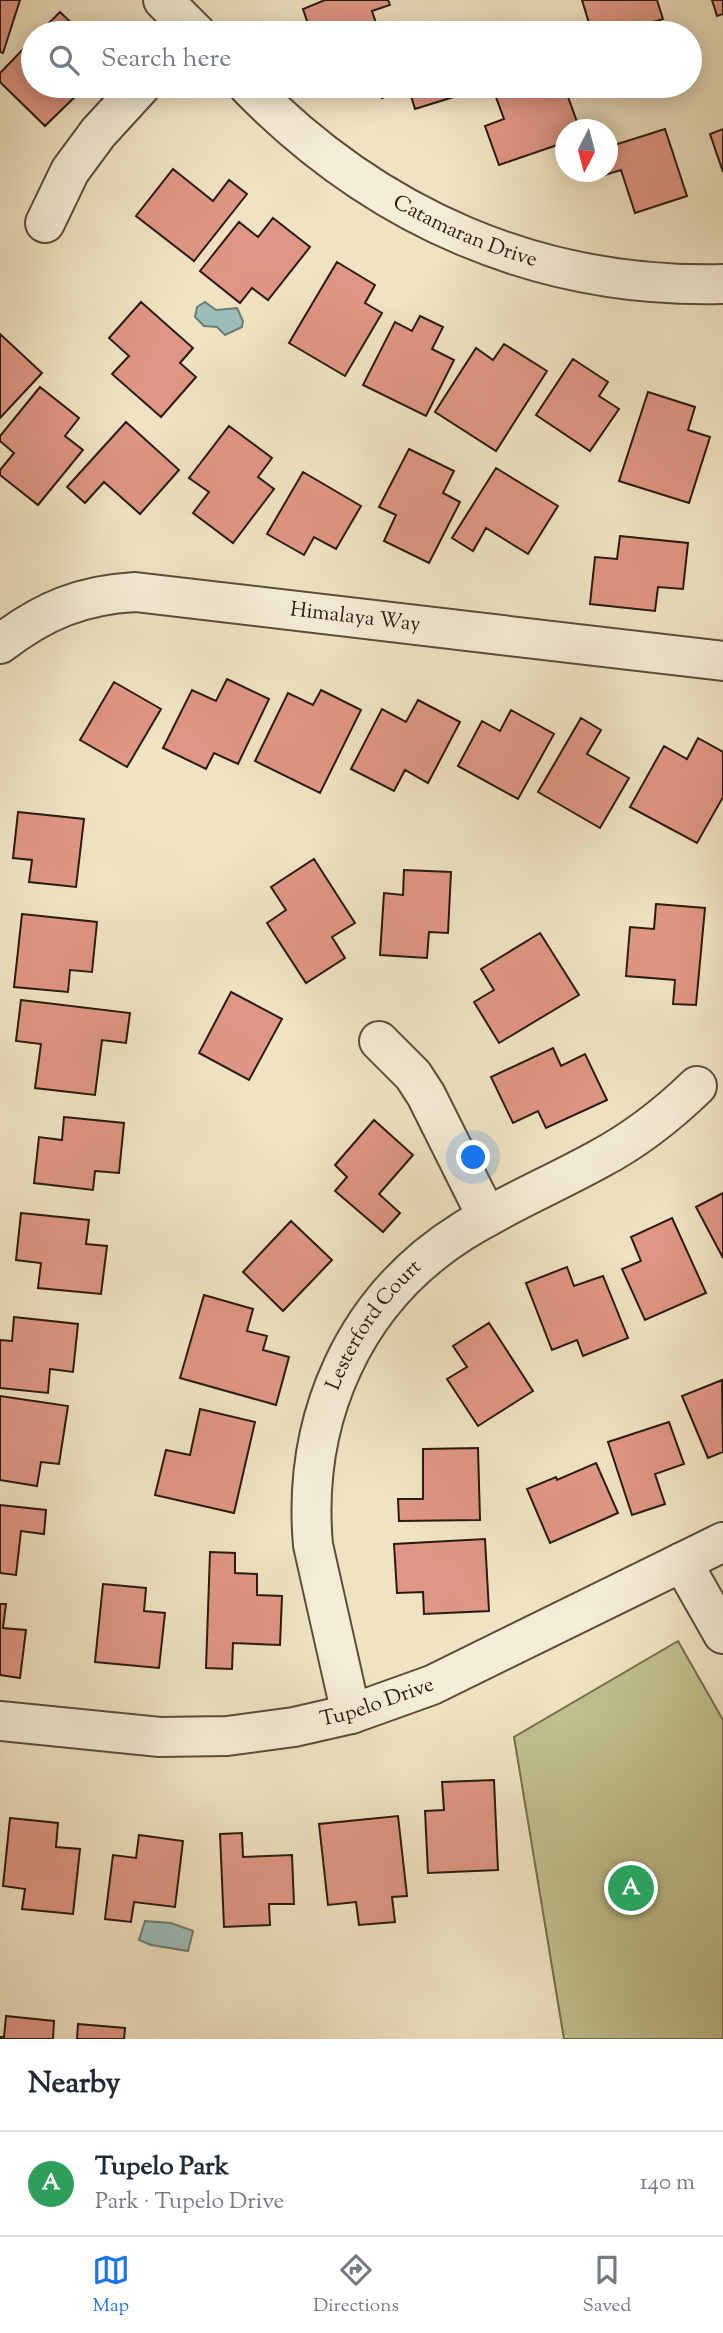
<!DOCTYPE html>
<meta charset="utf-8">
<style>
:root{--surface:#fff;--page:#f6f6f7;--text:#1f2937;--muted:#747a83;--line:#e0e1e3;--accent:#1a73e8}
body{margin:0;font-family:"Sorts Mill Goudy",serif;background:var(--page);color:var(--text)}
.compass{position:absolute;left:555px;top:119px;width:63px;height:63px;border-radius:50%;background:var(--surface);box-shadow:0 4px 18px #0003;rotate:186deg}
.you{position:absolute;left:474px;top:1158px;width:24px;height:24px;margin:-18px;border:5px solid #fff;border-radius:50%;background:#1a73e8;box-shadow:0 0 0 10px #1a73e833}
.badge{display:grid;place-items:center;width:46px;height:46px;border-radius:50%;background:var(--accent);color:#fff;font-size:23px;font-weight:700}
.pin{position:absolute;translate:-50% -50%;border:4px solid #fff;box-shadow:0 2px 7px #0006}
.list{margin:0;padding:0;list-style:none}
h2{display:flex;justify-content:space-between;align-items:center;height:91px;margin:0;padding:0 28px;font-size:30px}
h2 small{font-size:23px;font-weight:400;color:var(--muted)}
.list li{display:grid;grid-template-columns:46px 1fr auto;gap:21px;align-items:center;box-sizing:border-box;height:105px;padding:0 28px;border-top:2px solid var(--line)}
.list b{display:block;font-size:26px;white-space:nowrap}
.list p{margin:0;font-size:23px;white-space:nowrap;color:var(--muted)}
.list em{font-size:23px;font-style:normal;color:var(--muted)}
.icon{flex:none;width:38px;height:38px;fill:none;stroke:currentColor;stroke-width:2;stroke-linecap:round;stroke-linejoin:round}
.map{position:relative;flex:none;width:723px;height:2039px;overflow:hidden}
.search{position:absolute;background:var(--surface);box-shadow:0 4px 18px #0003;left:21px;right:21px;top:21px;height:77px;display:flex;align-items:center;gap:18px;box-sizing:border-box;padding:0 24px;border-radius:38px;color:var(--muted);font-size:26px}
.sheet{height:196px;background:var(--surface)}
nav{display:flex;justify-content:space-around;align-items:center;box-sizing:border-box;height:98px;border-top:2px solid var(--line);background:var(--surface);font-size:19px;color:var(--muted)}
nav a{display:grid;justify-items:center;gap:4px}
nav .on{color:var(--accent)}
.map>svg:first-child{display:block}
.green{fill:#c1c18e;stroke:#756e4d;stroke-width:2}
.water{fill:#9bbdb9;stroke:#6d7c74;stroke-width:2}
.building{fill:#e09684;stroke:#291b0c;stroke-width:2}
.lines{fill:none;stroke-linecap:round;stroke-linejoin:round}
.minor-casing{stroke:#5b4d39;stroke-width:42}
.minor{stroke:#f5edd7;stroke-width:38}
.labels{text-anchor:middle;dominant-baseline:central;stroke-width:5;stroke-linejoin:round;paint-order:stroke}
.street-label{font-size:21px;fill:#291b0c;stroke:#f5edd7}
</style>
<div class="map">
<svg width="723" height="2039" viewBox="0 0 723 2039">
<rect width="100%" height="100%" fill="#f0e3c1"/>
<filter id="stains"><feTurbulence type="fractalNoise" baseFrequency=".00286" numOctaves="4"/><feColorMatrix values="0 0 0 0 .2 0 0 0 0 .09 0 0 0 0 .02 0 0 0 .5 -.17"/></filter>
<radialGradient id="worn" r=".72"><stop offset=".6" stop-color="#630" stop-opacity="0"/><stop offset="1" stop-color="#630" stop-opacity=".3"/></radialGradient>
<path class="green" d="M678 1641 723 1720V2039H564L514 1737Z"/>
<path class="water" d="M205 302 216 310 237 308 243 321 242 327 225 335 217 327 204 326 195 317 197 307Z
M145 1921 171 1923 193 1931 188 1951 151 1945 139 1940Z"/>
<path class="building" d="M0 0H20L3 53 0 52Z
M325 0H388L390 5 372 11 379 32 311 33 303 9Z
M582 0H657L663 19 641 26 643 33H592Z
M712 0H723V14L717 16Z
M60 12 82 33H39Z
M33 39V86H86L45 126 0 82V73Z
M379 86H475L476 90 415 109 409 89 382 98Z
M502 86H564L580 130H566V142L499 165 485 126 504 119 493 89Z
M665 129 687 196 635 213 621 170 595 178 593 172H608V147Z
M723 129V172L710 134Z
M173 169 213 201 229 180 247 194 194 261 136 216Z
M273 218 310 247 268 300 252 288 240 303 200 271 239 222 258 237Z
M337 262 375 285 365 303 382 313 345 376 289 343Z
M141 302 193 348 180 363 196 377 161 417 112 374 129 356 109 338Z
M420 316 443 327 432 349 454 360 426 416 363 385 395 322 412 331Z
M0 334 42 373 0 418Z
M504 344 547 371 496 451 435 412 476 348 493 360Z
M573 359 608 382 599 396 619 409 590 451 536 415Z
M40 387 79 418 65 436 83 450 38 505 0 475V470L14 453 0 441V436Z
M648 392 695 407 688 430 710 437 689 503 619 481Z
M126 422 179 470 140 514 104 482 85 503 67 487Z
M229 426 272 458 258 477 274 489 233 543 193 513 209 492 189 478Z
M409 449 454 471 443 493 460 502 429 563 384 541 396 515 379 507Z
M496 468 558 506 528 554 486 528 473 551 452 538Z
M303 472 361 506 336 549 314 537 304 555 267 534Z
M620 536 688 543 683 589 658 587 655 611 590 604 595 557 617 559Z
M227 679 269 699 238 764 214 753 206 769 163 748 192 690 216 701Z
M114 682 161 709 127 767 80 740Z
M321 690 361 710 320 793 255 761 288 693 313 705Z
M418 700 460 722 428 783 405 770 394 791 351 769 382 709 406 722Z
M511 710 554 734 518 799 458 766 482 721 500 731Z
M581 718 601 730 587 754 629 778 600 828 538 792Z
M698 738 723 752V797L697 843 630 807 664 746 687 759Z
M18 812 84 819 76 887 29 882 32 860 13 858Z
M314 859 355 923 332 937 345 958 306 983 267 923 286 910 271 887Z
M404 870 451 872 448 933 429 932 427 958 380 955 384 893 403 895Z
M656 904 705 908 696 1005 673 1004 675 980 626 976 630 927 654 929Z
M22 914 97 922 92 972 70 970 68 992 14 987Z
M540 933 579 995 499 1043 474 1002 494 990 481 969Z
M231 992 282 1019 249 1080 199 1053Z
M21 1000 130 1013 126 1043 102 1040 95 1095 35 1088 41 1044 16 1041Z
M553 1048 561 1066 585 1054 607 1100 546 1128 538 1111 513 1123 491 1077Z
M64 1117 124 1123 119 1173 95 1171 93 1190 34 1183 39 1137 62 1140Z
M374 1120 413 1155 379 1194 400 1213 383 1232 335 1191 347 1177 335 1165Z
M723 1193V1258L696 1207Z
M21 1213 89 1220 86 1244 107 1246 101 1294 38 1288 41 1263 16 1260Z
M672 1218 706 1293 645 1320 622 1269 641 1261 631 1237Z
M291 1221 332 1260 283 1311 243 1272Z
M567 1267 574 1286 603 1276 628 1338 583 1356 577 1340 552 1350 526 1283Z
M204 1295 253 1309 247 1331 267 1336 263 1350 289 1357 276 1405 180 1378Z
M14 1317 78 1324 73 1372 50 1369 48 1393 0 1388V1340L12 1341Z
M489 1323 533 1391 478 1426 447 1379 467 1367 453 1346Z
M722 1380 723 1452 708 1458 682 1396Z
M0 1396 68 1406 59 1464 41 1462 37 1486 0 1480Z
M200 1409 255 1422 234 1513 155 1495 166 1450 190 1455Z
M669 1422 684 1464 655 1474 665 1504 632 1515 608 1442Z
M478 1448 480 1520 399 1521 398 1499H423V1449Z
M596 1463 618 1513 550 1543 527 1489 556 1477 557 1480Z
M0 1505 46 1510 44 1534 21 1531 16 1575 0 1573Z
M485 1539 489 1611 424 1614 423 1592 397 1593 394 1544Z
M210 1552 235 1553V1573L257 1574V1595L282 1596 280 1645 233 1643 232 1669 206 1668Z
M103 1584 146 1588 144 1611 165 1613 159 1668 95 1662Z
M0 1604H6L3 1628 26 1630 20 1678 0 1675Z
M494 1780 498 1870 428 1873 425 1811 444 1810 442 1782Z
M398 1816 407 1896 392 1897 395 1922 359 1925 356 1902 328 1905 319 1824Z
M10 1818 58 1823 56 1847 80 1849 73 1914 22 1909 25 1889 3 1886Z
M242 1833 243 1857 292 1855 294 1904H269L270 1925 224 1927 220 1834Z
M139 1835 183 1841 175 1907 134 1902 131 1922 105 1919 113 1855 136 1858Z
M6 2016 54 2021 53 2039H0V2037H4Z
M78 2024 125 2028 124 2039H77Z"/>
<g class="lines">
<defs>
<g id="minor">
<path d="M163 0 196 33"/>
<path id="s1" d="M248 86C376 217 538 289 723 284"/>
<path d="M45 223 70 171 98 133 141 86"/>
<path id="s2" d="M0 644C43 611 81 595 135 592L723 661"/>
<path d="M379 1041 413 1075 426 1095 487 1217"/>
<path d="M682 1562 723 1634"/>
<path id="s3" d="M351 1714 313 1545C302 1419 353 1300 463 1231 506 1204 554 1184 599 1159 635 1140 668 1114 697 1086"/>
<path id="s4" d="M0 1721 160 1737 227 1736 294 1727 351 1714 432 1685 723 1542"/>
</g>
</defs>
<use href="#minor" class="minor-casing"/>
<use href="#minor" class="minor"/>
</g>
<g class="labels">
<g class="street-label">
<text stroke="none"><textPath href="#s1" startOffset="264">Catamaran Drive</textPath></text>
<text stroke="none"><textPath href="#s2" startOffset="369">Himalaya Way</textPath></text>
<text stroke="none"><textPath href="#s3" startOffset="408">Lesterford Court</textPath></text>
<text stroke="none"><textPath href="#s4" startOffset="382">Tupelo Drive</textPath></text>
</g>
</g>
<rect width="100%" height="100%" filter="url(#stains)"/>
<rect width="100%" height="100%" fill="url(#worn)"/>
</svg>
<svg class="compass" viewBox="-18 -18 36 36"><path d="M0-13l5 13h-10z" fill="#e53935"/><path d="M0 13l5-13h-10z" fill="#747a83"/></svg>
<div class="you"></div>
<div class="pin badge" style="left:631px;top:1888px;background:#2e9e5b">A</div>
<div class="search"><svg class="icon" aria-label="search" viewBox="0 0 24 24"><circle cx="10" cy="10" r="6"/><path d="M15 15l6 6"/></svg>Search here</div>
</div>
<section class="sheet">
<h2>Nearby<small></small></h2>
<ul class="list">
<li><span class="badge" style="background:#2e9e5b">A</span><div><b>Tupelo Park</b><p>Park · Tupelo Drive</p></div><em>140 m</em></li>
</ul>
</section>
<nav>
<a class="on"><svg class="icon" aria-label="map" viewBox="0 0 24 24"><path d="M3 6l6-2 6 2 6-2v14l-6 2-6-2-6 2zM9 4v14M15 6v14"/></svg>Map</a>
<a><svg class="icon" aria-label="directions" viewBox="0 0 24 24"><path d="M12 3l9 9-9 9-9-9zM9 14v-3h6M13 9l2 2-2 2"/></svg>Directions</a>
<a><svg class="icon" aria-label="saved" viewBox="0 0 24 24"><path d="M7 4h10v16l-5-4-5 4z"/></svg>Saved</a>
</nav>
